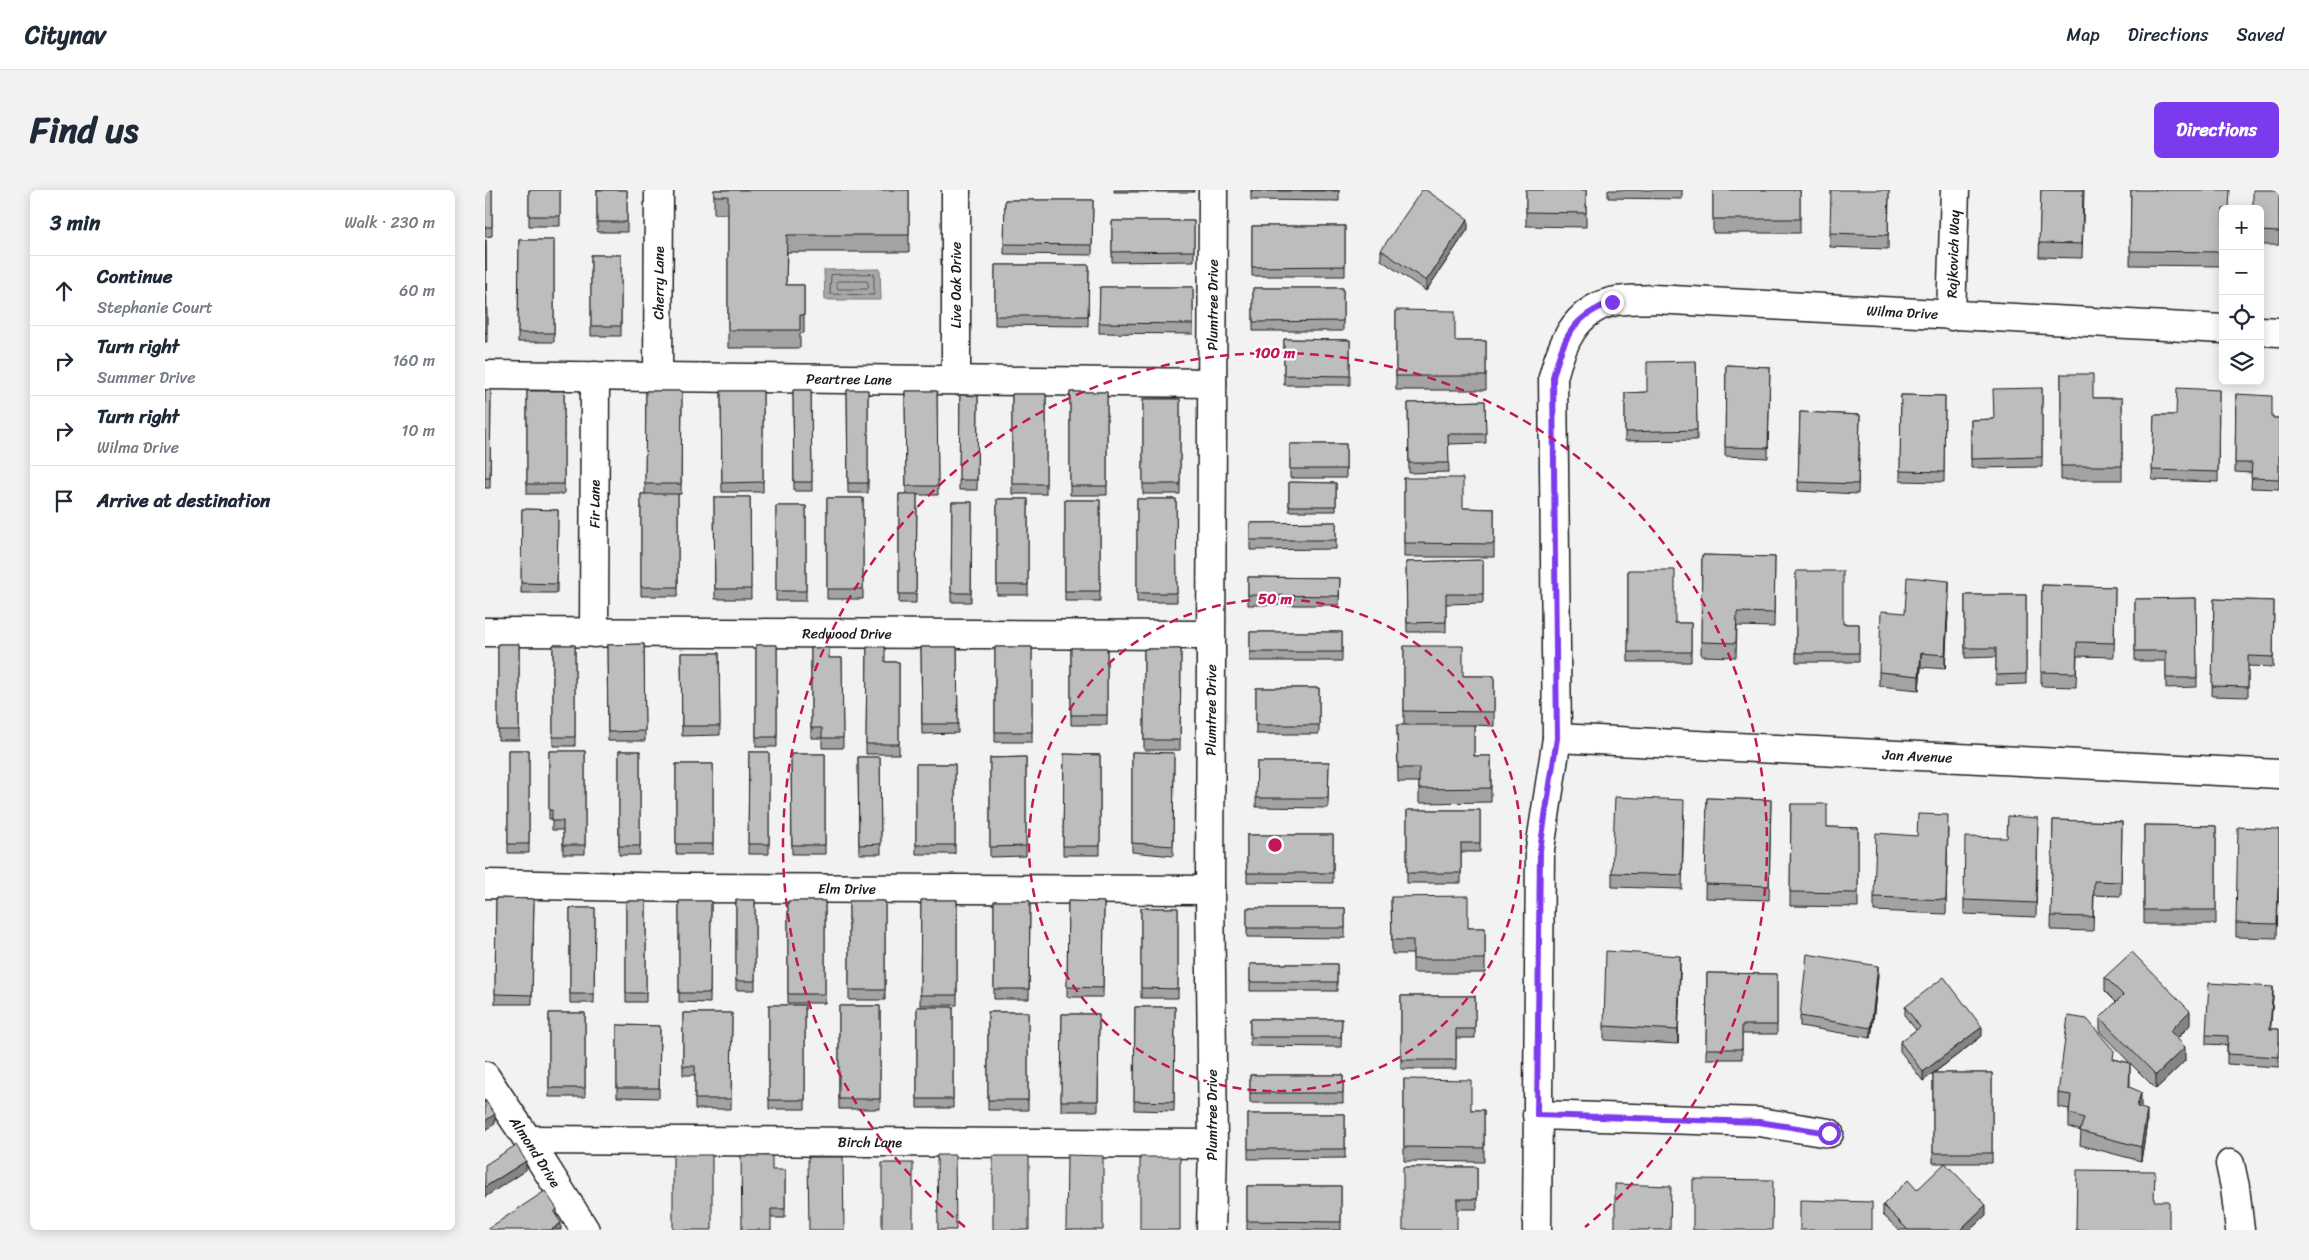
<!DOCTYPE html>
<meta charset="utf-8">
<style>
:root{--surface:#fff;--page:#f2f2f3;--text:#1f2937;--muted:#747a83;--line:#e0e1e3;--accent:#7c3aed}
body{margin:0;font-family:Sriracha,sans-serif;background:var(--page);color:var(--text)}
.controls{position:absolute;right:15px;top:15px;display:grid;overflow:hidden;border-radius:8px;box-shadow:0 2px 12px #0003}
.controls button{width:45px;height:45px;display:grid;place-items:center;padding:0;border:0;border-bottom:1px solid var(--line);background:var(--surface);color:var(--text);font:25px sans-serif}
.stop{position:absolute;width:15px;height:15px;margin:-11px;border:4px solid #7c3aed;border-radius:50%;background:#fff}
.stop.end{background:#7c3aed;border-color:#fff;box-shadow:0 1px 5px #0008}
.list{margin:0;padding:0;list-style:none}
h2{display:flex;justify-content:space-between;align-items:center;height:65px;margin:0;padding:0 20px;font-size:21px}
h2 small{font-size:16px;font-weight:400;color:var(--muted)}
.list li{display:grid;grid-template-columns:32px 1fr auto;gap:15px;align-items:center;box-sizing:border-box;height:70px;padding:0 20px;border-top:1px solid var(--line)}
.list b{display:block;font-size:19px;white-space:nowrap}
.list p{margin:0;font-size:16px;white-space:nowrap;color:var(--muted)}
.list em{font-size:16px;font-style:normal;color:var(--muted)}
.icon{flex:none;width:28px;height:28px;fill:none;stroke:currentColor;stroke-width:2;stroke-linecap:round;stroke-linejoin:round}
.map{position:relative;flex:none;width:1794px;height:1040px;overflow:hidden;border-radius:8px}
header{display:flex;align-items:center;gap:30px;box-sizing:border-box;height:70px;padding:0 25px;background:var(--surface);border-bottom:1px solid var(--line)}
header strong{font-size:24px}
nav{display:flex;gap:28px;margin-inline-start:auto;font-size:18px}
.intro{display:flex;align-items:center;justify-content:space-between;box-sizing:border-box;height:120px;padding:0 30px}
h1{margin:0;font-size:35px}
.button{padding:12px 22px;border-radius:8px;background:var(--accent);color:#fff;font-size:18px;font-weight:700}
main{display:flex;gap:30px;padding:0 30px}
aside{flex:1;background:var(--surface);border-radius:8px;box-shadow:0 2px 12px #0003}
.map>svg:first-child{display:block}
.water{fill:#a8a8a8;stroke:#707070}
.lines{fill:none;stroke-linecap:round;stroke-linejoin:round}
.shore{stroke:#545454;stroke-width:1}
.street-casing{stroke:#1c1c1c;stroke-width:31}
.street{stroke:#fff;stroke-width:28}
.wall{fill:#a3a3a3;stroke:#1c1c1c}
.shaded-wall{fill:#848484;stroke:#1c1c1c}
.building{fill:#bdbdbd;stroke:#1c1c1c}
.route{stroke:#7c3aed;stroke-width:6}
.ring{fill:none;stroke:#c2185b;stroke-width:2.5;stroke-dasharray:9 6}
.labels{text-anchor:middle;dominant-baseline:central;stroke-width:4.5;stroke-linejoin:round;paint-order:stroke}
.street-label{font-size:14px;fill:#1c1c1c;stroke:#fff}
.centre{fill:#c2185b;stroke:#fff;stroke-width:2.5}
.ring-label{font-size:15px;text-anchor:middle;font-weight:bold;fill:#c2185b;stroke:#fff;stroke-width:4.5;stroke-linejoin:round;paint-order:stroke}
</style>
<header>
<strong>Citynav</strong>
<nav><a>Map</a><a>Directions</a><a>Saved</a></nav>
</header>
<div class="intro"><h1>Find us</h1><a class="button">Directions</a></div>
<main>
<aside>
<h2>3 min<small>Walk · 230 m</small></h2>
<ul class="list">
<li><svg class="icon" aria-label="ahead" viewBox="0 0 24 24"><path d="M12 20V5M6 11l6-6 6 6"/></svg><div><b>Continue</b><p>Stephanie Court</p></div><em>60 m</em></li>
<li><svg class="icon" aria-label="right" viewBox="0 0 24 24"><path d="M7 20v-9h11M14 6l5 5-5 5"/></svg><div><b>Turn right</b><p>Summer Drive</p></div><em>160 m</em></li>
<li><svg class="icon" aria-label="right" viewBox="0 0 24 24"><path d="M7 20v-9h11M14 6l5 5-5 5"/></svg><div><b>Turn right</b><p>Wilma Drive</p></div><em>10 m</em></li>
<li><svg class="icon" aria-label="arrive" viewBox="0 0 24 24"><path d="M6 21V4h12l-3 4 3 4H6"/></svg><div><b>Arrive at destination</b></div></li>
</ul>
</aside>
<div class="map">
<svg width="1794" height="1040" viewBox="0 0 1794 1040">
<rect width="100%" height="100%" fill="#f2f2f2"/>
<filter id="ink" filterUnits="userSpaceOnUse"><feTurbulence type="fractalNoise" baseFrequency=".02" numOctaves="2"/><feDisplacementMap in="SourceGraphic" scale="10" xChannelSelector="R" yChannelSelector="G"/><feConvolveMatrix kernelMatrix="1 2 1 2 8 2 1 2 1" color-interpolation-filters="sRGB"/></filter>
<g filter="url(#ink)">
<path class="water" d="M395 79 396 110H340L339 80Z"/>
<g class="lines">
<path class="shore" d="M389 84V105L345 104 346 85Z
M353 91H382L384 97 382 99H353L351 93Z"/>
<defs>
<g id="street">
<path id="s1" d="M1466 126 1470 0"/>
<path d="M1775 141 1794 142"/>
<path id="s2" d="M0 185 727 193"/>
<path id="s3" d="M173 187 174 0"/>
<path d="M471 190V0"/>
<path id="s4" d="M0 442 725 445"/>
<path id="s5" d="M109 443 110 186"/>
<path id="s6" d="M1072 548 1794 584"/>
<path id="s7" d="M0 694 200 698 725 700"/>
<path id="s8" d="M0 886 43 950 100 1040"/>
<path d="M1052 925 1274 932 1344 943"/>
<path id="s9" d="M43 950 728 954"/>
<path d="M1745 974 1750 997 1755 1040"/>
<path id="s10" d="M726 1040 728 954 725 700 728 0"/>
<path id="s11" d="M1052 1040 1055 659 1072 548 1068 187C1077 154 1089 122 1126 112 1139 109 1155 110 1168 109L1738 139"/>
</g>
</defs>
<use href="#street" class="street-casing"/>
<use href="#street" class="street"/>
</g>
<path class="wall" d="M0 0H7V46L0 47Z
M44 0H75V36H44Z
M112 0H142V42H112Z
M229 0H424V62H302L301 95H319V143H315V158H243V24H229Z
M629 0H709V2H629Z
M766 0H854V11L766 10Z
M1041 0H1101V37L1041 36Z
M1123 0H1197V9L1123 8Z
M1228 0H1315V43H1228Z
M1404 0 1403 59 1345 57V43Z
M1556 0H1599L1597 68 1554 67Z
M1646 0 1738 19V76L1645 75Z
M1794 0V55H1775V19Z
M520 10H608L607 65 519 64Z
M627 31H709V71L627 72Z
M767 36H860V86H767Z
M983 39 941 101 896 70V60Z
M0 50H1L2 152H0Z
M34 50H69V152H33Z
M106 65H136V146H106Z
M510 75H604L603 136 510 135Z
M615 97H708V144L614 143Z
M768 98H858V141H768Z
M911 120 970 151H1001V200H911Z
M799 149 865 150V195H799Z
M1211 171 1212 250 1140 251V203L1162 202Z
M1241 175 1285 177 1283 268 1240 266Z
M1576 184 1608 208H1637V290H1576Z
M1557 198V277L1486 278V230L1508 229Z
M0 200H6L5 298H0Z
M308 200H326L327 301H309Z
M362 200H383V303H363Z
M1734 200 1733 292 1667 290 1669 225H1691Z
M42 201H79V304H42Z
M161 201H197L196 304H193V406H156V304H160Z
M236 201H278V302H237Z
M420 201H452L453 305H432L431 413H414V304H421Z
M585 202H622V305H585Z
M527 204H561V304H527Z
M1751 204 1787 228H1794V299L1766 298 1767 283 1750 282Z
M475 205 493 206 492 300H474Z
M1416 205 1460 206 1459 292 1415 291Z
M658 209H695V304H658Z
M1000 211 1001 253 963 254 964 282 924 283 923 213Z
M1315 222 1375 225 1373 304 1313 301Z
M805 254H861V288H805Z
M919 288 978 318 1009 319V367H919Z
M804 292 851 293V321H804Z
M229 307H265L266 409H230Z
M342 308H378V409H342Z
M512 309H543V405H512Z
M652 309H691L692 412H652Z
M580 310H615V411H580Z
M467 312H487L486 412H466Z
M291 316H321V411H291Z
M37 319 73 320 72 403H36Z
M851 332V359L765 360V333Z
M1217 365 1290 367 1289 437 1252 436 1251 467 1216 466Z
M998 370V413L961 414V442H922L921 372Z
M1143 380 1190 433H1206V472H1143Z
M1311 381 1358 434H1374V472H1311Z
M763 387 855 388 854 415H763Z
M1557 395 1630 397 1629 467 1592 466 1591 497 1556 496Z
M1464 405 1460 479 1436 477 1434 500 1394 496V482L1420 423Z
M1480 405H1541V494L1511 495V467L1480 468Z
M1711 408 1712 497 1681 498V471H1650V409Z
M1729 409 1789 411 1788 477 1763 476V507L1727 506Z
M765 442H857V471H765Z
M13 454H34V550H13Z
M159 454 160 551H123L122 455Z
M68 455H90V556H68Z
M271 455H292V557H271Z
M919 456 978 486H1009V536L989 535V566H1006V612L934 613V592H913L912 535H919Z
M382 457 400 472H414V564H381Z
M436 457H472L473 543 437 544Z
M510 457H547V552H510Z
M326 458 344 468H357L358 558H337V548H326Z
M586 458H622V535H586Z
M659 459H696L695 560H659Z
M196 463H234L235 545 197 546Z
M771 498H834V544H771Z
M23 560H44V663H23Z
M64 561H100V664H78V640H67V629H64Z
M134 561H155V665H134Z
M264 562H284V664H263Z
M647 562 689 563 688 666 647 662Z
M306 564H340V664H307Z
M579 564 615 565V665H578Z
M373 567H395L396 664H374Z
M541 567V666L505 667V568Z
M772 572H844L843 618 771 617Z
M191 574H228V664H191Z
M431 574H470V664H431Z
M1222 608 1286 610 1284 710 1220 708Z
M1306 614 1342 637 1373 638V717L1305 716Z
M922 620H995V662H976V693H922Z
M1199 624 1197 699 1127 697V683Z
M1553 628 1551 727 1479 724V710L1522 648Z
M1568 630 1637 632 1636 706 1609 705 1608 741 1566 740Z
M1659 635 1731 636V734H1659Z
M1463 639 1461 724 1389 721V707L1432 646Z
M1794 639V712H1793L1792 748 1751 747V733Z
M762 645H848V693L762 692Z
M906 707 983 738H1000V783H928V764H907Z
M11 708 49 709 47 814H10Z
M251 710H270V800H251Z
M436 710H472V815H435Z
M141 711H161V812H141Z
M194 711H226L225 813 194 812Z
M303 711H340V813H303Z
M364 711H400V810H364Z
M509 711H545L544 809H509Z
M583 711 619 712 618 807H582Z
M85 718H110L109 813H85Z
M656 718H693V808H656Z
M762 718H860V748L762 747Z
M765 774H852V801H765Z
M1195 780 1193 854 1119 850V836Z
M1222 783 1292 784V844H1257V869H1221Z
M1393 786 1386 848 1315 836V826Z
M1620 787 1705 835 1692 849 1700 871 1671 899 1645 873V897L1656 916 1655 918 1662 933 1656 971 1595 955 1596 941 1584 937V919L1573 917V903L1629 869 1645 873 1615 842V828L1631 812 1620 801Z
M916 806H990V848H971V879H916Z
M1788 807 1785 839H1794V877L1742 874V855L1721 854V845Z
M284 815H320V919H284Z
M354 816H395V919H354Z
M432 817H468V918H432Z
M650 817H690L689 921 649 920Z
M1420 817 1497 846 1449 883H1507V973H1448V883L1438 891 1415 861V852L1431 840 1420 826Z
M503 822H543V920H503Z
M64 823H100V907H64Z
M198 823H247L246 919H210V885H198Z
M577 824H614L613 921H576Z
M765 829H857L856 857 765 856Z
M132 835 175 836 174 908 132 907Z
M765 885H858V913H765Z
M919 889 986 920H999V972L919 971Z
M763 924H860V968L763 969Z
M918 977H992V1019H972Z
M300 980V1028H286L256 1040Z
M762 996H856V1040H762Z
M1432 1000 1501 1025 1485 1040H1414L1398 1025V1015Z"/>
<path class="shaded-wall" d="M983 29V39L941 101V91Z
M1464 391V405L1460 479V465Z
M1436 463V477L1434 500V486Z
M1195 766V780L1193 854V840Z
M1393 776V786L1386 848V838Z
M1788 797V807L1785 848V839Z
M1705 821V835L1685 855V841Z
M1497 837V846L1438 891V882Z
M1700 857V871L1671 899V885Z
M1656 902V916L1652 931V917Z
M1662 920V933L1656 971V957Z
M10 924V934L0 940V931Z
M41 971V980L0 1007V997Z
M1501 1015V1025L1485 1040H1475Z
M72 1019V1029L69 1022Z
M76 1033V1040H66Z"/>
<path class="building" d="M0 0H7V37H0Z
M44 0H75V26H44Z
M112 0H142V32H112Z
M229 0H424V45H302L301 95H319V125H315V140H243V6H229Z
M766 0H854V1H766Z
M937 0H941L983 29 941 91 896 60Z
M1041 0H1101V23L1041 22Z
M1228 0H1315V29H1228Z
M1346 0H1404L1403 45 1345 43Z
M1556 0H1598L1597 54 1554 53Z
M1646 0H1745L1744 19H1738V62L1645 61Z
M1768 0H1794V42L1775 41V19H1768Z
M520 10H608L607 55 519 54Z
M627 31H709V61L627 62Z
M767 36H860V76L767 77Z
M0 50H1L2 143H0Z
M34 50H69V143H33Z
M106 65H136V136H106Z
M510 75H604L603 126H510Z
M615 97H708V134L614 133Z
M768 98H858V131L768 132Z
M911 120 970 121V151H1001V186H911Z
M799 149 865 150V186L799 185Z
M1211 171 1212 240 1140 242V203L1162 202V172Z
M1241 175 1285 177 1283 258 1240 257Z
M1576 184H1608V208H1637V276H1576Z
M1557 198V267L1486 269V230L1509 229 1508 199Z
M1692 198 1734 200 1733 282 1667 280 1669 225H1691Z
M0 200H6L5 288H0Z
M308 200H326L327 292H309Z
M362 200H383V293H363Z
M42 201H79V294H42Z
M161 201H197L196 294H160Z
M236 201H278V292L237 293Z
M420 201H452L453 296H421Z
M585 202H622V296H585Z
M527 204H561V294H527Z
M1751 204 1787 206V228H1794V289L1766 288 1767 273H1750Z
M475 205 493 206 492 290H474Z
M1416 205 1460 206 1459 282 1415 281Z
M658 209H695V294H658Z
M1000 211 1001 244H963L964 273H924L923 213Z
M1315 222 1375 225 1373 294 1313 292Z
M805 254H861V279H805Z
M919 288H978V318L1009 319V354L919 353Z
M804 292 851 293V316H804Z
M156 304H193V397H156Z
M414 304H432L431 404H414Z
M229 307H265L266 399H230Z
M342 308H378V399H342Z
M512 309H543V395H512Z
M652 309H691L692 403H652Z
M580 310H615V401H580Z
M467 312H487L486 403H466Z
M291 316H321V401H291Z
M37 319 73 320 72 394 36 393Z
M851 332V350H765V333Z
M1217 365 1290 367 1289 423 1252 422 1251 453 1216 452Z
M998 370V404H961V432L922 433 921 372Z
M1143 380H1190V433H1206V462H1143Z
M1311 381H1358V434H1374V463H1311Z
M763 387 855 388 854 406 763 405Z
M1422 387 1464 391 1460 465 1436 463 1434 486 1394 482 1396 421 1420 423Z
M1557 395 1630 397 1629 453 1592 452 1591 483 1556 482Z
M1480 405H1541V484L1511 485V458H1480Z
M1711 408 1712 488H1681V461H1650V409Z
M1729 409 1789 411 1788 467 1763 466V497L1727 496Z
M765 442H857V462H765Z
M13 454H34V540H13Z
M159 454 160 541 123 542 122 455Z
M68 455H90V547H68Z
M271 455H292V547H271Z
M919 456H978V486H1009V522L919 521Z
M382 457H400V472H414V554H381Z
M436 457H472L473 534H437Z
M510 457H547V542H510Z
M326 458H344V468H357L358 548H337V538H326Z
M586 458H622V525H586Z
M659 459H696L695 550H659Z
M196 463H234L235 536H197Z
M771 498H834V535H771Z
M912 535H989V566H1006V598L934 599V578H913Z
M23 560H44V654H23Z
M64 561H100V655H78V631H67V620H64Z
M134 561H155V656H134Z
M264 562H284V654H263Z
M647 562 689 563 688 656 647 653Z
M306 564H340V655H307Z
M579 564 615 565V656H578Z
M373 567H395L396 654 374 655Z
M541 567V656L505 657V568Z
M772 572H844L843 608H771Z
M191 574H228V654H191Z
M431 574H470V655H431Z
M1130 607 1199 610 1197 685 1127 683Z
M1222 608 1286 610 1284 696 1220 694Z
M1306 614H1342V637L1373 638V703L1305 702Z
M922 620H995V653H976V683H922Z
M1433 624 1463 625 1461 710 1389 707 1391 643 1432 646Z
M1523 626 1553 628 1551 713 1479 710 1480 647 1522 648Z
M1568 630 1637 632 1636 692 1609 691 1608 727 1566 726Z
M1659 635 1731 636V720H1659Z
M1753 637 1794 639V698H1793L1792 734 1751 733Z
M762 645H848V683H762Z
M983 706V738H1000V769H928V750H907L906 707Z
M11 708 49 709 47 805 10 804Z
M251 710H270V791H251Z
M436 710H472V805H435Z
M141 711H161V803H141Z
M194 711H226L225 803H194Z
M303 711H340V804H303Z
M364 711H400V800H364Z
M509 711H545L544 799H509Z
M583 711 619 712 618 798 582 797Z
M85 718H110L109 804H85Z
M656 718H693V799L656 798Z
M762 718H860V738H762Z
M1121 761 1195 766 1193 840 1119 836Z
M1647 762 1705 821 1685 841 1700 857 1671 885 1615 828 1638 805 1620 787Z
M1322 764 1393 776 1386 838 1315 826Z
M765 774H852V792H765Z
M1222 783 1292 784V835H1257V859H1221Z
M1459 787 1497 837 1438 882 1415 852 1435 837 1420 817Z
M1724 793 1788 797 1785 839H1794V867L1742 864 1743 846 1721 845Z
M916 806H990V839H971V870H916Z
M284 815H320V910H284Z
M354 816H395V909H354Z
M432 817H468V909H432Z
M650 817H690L689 912 649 911Z
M503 822H543V910H503Z
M64 823H100V898H64Z
M198 823H247L246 909H210V876H198Z
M577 824H614L613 911H576Z
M1583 826 1602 829 1629 861 1628 869 1645 873 1644 897 1656 902 1652 917 1662 920 1656 957 1595 941 1599 928 1584 923 1586 905 1573 903Z
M765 829H857L856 847H765Z
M132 835 175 836 174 898H132Z
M1448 883H1507V963H1448Z
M765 885H858V903H765Z
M919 889 986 890V920H999V958L919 957Z
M0 910 10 924 0 931Z
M763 924H860V959H763Z
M31 955 41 971 0 997V975Z
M188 965H227V1040H188Z
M452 965H470L471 1040H453Z
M582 965 618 966V1040H581Z
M256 966H287V980H300V1019H286V1040H257Z
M508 966H544V1040H508Z
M323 967H358L359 1040H324Z
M655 967H695V1040H655Z
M397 973H428V1040H397Z
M1460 973 1501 1015 1475 1040H1423L1398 1015 1423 990 1432 1000Z
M918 977H992V1009H972V1040H918Z
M1592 980 1670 981 1669 1011H1684V1040H1591Z
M1208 989 1288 990 1287 1040H1208Z
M1130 994 1186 996 1185 1040H1130Z
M762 996H856V1032L762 1031Z
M60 1001 72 1019 69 1022 76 1033 66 1040H1Z
M1315 1010 1387 1012V1040H1315Z"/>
</g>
<g class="lines" filter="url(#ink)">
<path class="route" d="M1127 112C1087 127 1079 147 1068 187L1072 548 1055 660 1052 925 1274 932 1344 943"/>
</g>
<g class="ring">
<circle cx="790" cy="655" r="246"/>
<path d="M480 1037A492 492 0 1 1 1100 1037"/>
</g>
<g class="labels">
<g class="street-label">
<text stroke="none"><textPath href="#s1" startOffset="62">Rajkovich Way</textPath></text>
<text stroke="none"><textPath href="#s3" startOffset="94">Cherry Lane</textPath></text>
<text transform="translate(471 95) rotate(-90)">Live Oak Drive</text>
<text stroke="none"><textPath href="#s10" startOffset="925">Plumtree Drive</textPath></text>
<text stroke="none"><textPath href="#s11" startOffset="1246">Wilma Drive</textPath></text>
<text stroke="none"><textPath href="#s2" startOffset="364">Peartree Lane</textPath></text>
<text stroke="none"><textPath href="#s5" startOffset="129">Fir Lane</textPath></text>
<text stroke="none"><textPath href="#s4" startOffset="362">Redwood Drive</textPath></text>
<text stroke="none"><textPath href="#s10" startOffset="520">Plumtree Drive</textPath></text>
<text stroke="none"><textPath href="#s6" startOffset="361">Jan Avenue</textPath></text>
<text stroke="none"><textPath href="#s7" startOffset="362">Elm Drive</textPath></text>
<text transform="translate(727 925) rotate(-90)">Plumtree Drive</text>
<text stroke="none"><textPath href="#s9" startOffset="342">Birch Lane</textPath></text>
<text stroke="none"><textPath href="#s8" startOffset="91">Almond Drive</textPath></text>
</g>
</g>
<circle cx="790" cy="655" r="8" class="centre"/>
<g class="ring-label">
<text x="790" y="168">100 m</text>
<text x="790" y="414">50 m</text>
</g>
</svg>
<div class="controls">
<button>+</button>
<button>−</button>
<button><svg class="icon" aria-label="locate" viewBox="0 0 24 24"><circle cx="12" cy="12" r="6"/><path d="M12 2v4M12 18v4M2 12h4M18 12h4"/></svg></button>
<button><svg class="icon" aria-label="layers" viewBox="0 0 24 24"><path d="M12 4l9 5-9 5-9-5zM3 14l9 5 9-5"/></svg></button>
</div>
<div class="stop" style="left:1344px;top:943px"></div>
<div class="stop end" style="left:1127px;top:112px"></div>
</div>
</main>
